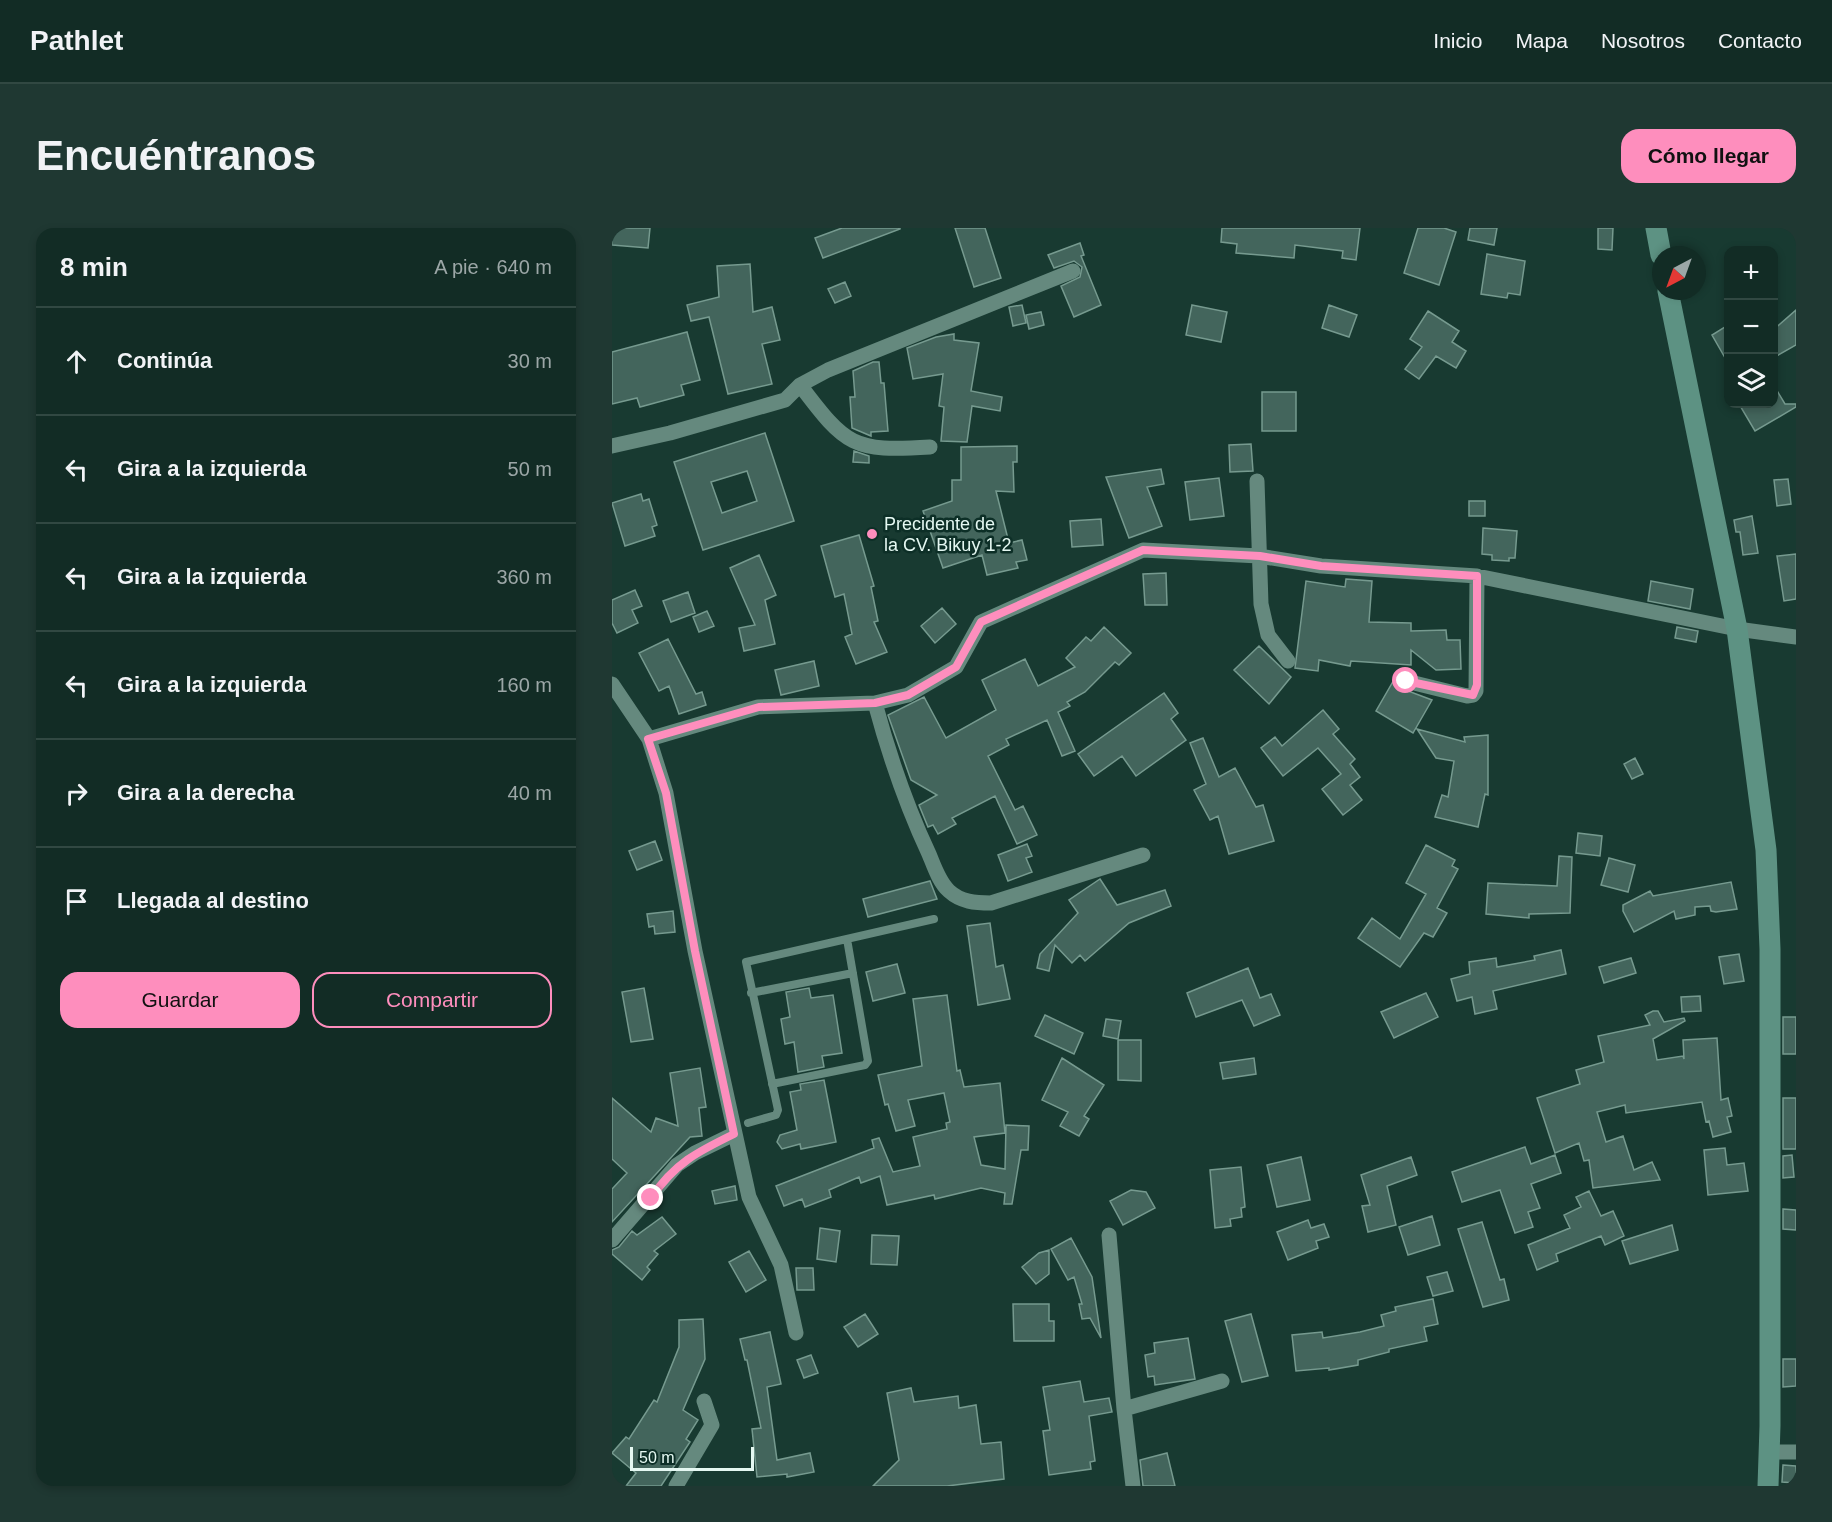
<!DOCTYPE html>
<html lang="es">
<meta charset="utf-8">
<style>
:root{--surface:#122c25;--page:#1f3832;--text:#f1f3f6;--muted:#9ca7a7;--line:#314842;--accent:#fe8ebd}
body{margin:0;font-family:Helvetica,sans-serif;background:var(--page);color:var(--text)}
.controls{position:absolute;right:18px;top:18px;display:grid;overflow:hidden;border-radius:12px;box-shadow:0 3px 9px #0003}
.controls button{width:54px;height:54px;display:grid;place-items:center;padding:0;border:0;border-bottom:2px solid var(--line);background:var(--surface);color:var(--text);font:30px sans-serif}
.compass{position:absolute;left:1040px;top:18px;width:54px;height:54px;border-radius:50%;background:var(--surface);box-shadow:0 3px 9px #0003;rotate:221deg}
.scale{position:absolute;left:18px;bottom:15px;width:124px;box-sizing:border-box;padding-left:6px;border:3px solid #e5f8f2;border-top:0;font-size:16px;line-height:21px;white-space:nowrap;color:#e5f8f2;-webkit-text-stroke:4px #0d2f27;paint-order:stroke}
.stop{position:absolute;width:18px;height:18px;margin:-14px;border:4px solid #fe8ebd;border-radius:50%;background:#fff}
.stop.end{background:#fe8ebd;border-color:#fff;box-shadow:0 2px 6px #0008}
.list{margin:0;padding:0;list-style:none}
h2{display:flex;justify-content:space-between;align-items:center;height:78px;margin:0;padding:0 24px;font-size:26px}
h2 small{font-size:20px;font-weight:400;color:var(--muted)}
.list li{display:grid;grid-template-columns:39px 1fr auto;gap:18px;align-items:center;box-sizing:border-box;height:108px;padding:0 24px;border-top:2px solid var(--line)}
.list b{display:block;font-size:22px;white-space:nowrap}
.list em{font-size:20px;font-style:normal;color:var(--muted)}
.actions{display:flex;gap:12px;padding:18px 24px}
.actions a{flex:1;padding:14px 0;border:2px solid var(--accent);border-radius:18px;text-align:center;font-size:21px;color:var(--accent)}
.actions .main{background:var(--accent);color:#111}
.icon{flex:none;width:33px;height:33px;fill:none;stroke:currentColor;stroke-width:2;stroke-linecap:round;stroke-linejoin:round}
.map{position:relative;flex:none;width:1184px;height:1258px;overflow:hidden;border-radius:18px}
header{display:flex;align-items:center;gap:36px;box-sizing:border-box;height:84px;padding:0 30px;background:var(--surface);border-bottom:2px solid var(--line)}
header strong{font-size:28px}
nav{display:flex;gap:33px;margin-inline-start:auto;font-size:21px}
.intro{display:flex;align-items:center;justify-content:space-between;box-sizing:border-box;height:144px;padding:0 36px}
h1{margin:0;font-size:42px}
.button{padding:15px 27px;border-radius:18px;background:var(--accent);color:#111;font-size:21px;font-weight:700}
main{display:flex;gap:36px;padding:0 36px}
aside{flex:1;background:var(--surface);border-radius:18px;box-shadow:0 3px 9px #0003}
.map>svg:first-child{display:block}
.building{fill:#43655c;stroke:#769a8f;stroke-width:1.5;fill-rule:evenodd}
.lines{fill:none;stroke-linecap:round;stroke-linejoin:round}
.lane{stroke:#65897e;stroke-width:8}
.street{stroke:#65897e;stroke-width:15}
.secondary{stroke:#5d9283;stroke-width:21}
.route{stroke:#fe8ebd;stroke-width:8}
.poi-dot{fill:#fe8ebd;stroke:#0d2f27;stroke-width:2}
.labels{text-anchor:middle;dominant-baseline:central;stroke-width:5;stroke-linejoin:round;paint-order:stroke}
.poi-label{font-size:18px;fill:#e5f8f2;stroke:#0d2f27;text-anchor:start}
</style>
<header>
<strong>Pathlet</strong>
<nav><a>Inicio</a><a>Mapa</a><a>Nosotros</a><a>Contacto</a></nav>
</header>
<div class="intro"><h1>Encuéntranos</h1><a class="button">Cómo llegar</a></div>
<main>
<aside>
<h2>8 min<small>A pie · 640 m</small></h2>
<ul class="list">
<li><svg class="icon" aria-label="ahead" viewBox="0 0 24 24"><path d="M12 20V5M6 11l6-6 6 6"/></svg><div><b>Continúa</b></div><em>30 m</em></li>
<li><svg class="icon" aria-label="left" viewBox="0 0 24 24"><path d="M17 20v-9H6M10 6l-5 5 5 5"/></svg><div><b>Gira a la izquierda</b></div><em>50 m</em></li>
<li><svg class="icon" aria-label="left" viewBox="0 0 24 24"><path d="M17 20v-9H6M10 6l-5 5 5 5"/></svg><div><b>Gira a la izquierda</b></div><em>360 m</em></li>
<li><svg class="icon" aria-label="left" viewBox="0 0 24 24"><path d="M17 20v-9H6M10 6l-5 5 5 5"/></svg><div><b>Gira a la izquierda</b></div><em>160 m</em></li>
<li><svg class="icon" aria-label="right" viewBox="0 0 24 24"><path d="M7 20v-9h11M14 6l5 5-5 5"/></svg><div><b>Gira a la derecha</b></div><em>40 m</em></li>
<li><svg class="icon" aria-label="arrive" viewBox="0 0 24 24"><path d="M6 21V4h12l-3 4 3 4H6"/></svg><div><b>Llegada al destino</b></div></li>
</ul>
<div class="actions"><a class="main">Guardar</a><a>Compartir</a></div>
</aside>
<div class="map">
<svg width="1184" height="1258" viewBox="0 0 1184 1258">
<rect width="100%" height="100%" fill="#183a31"/>
<path class="building" d="M0 0H38L36 20 0 17Z
M230 0H288V1L211 30 203 10Z
M343 0H373L389 50 362 59Z
M610 0H748L744 32 730 30 731 23 683 17 682 30 624 25 625 16 609 14Z
M806 0H832L844 4 827 57 792 45Z
M858 0H885L882 17 856 12Z
M986 0H1001L1000 22 986 21Z
M468 15 472 27 469 28 489 77 462 89 449 58 468 49 470 39 462 33 442 40 436 27Z
M875 26 913 33 908 67 896 65 895 70 869 66Z
M138 36 141 84 160 79 168 112 150 116 160 156 116 166 97 89 79 93 75 77 107 69 105 38Z
M233 54 239 68 223 75 216 61Z
M410 77 414 95 401 98 397 79Z
M580 77 615 84 609 114 574 107Z
M717 77 745 87 737 109 710 100Z
M1184 82V117L1161 130V102Z
M816 83 847 103 840 114 854 123 844 140 824 128 807 151 793 141 810 119 798 111Z
M429 84 432 97 417 101 414 87Z
M1116 97V135L1100 107Z
M75 104 88 152 69 157 72 167 28 179 25 170 0 176V124Z
M342 106V112L367 115 359 163 390 169 388 183 360 178 355 214 329 213 332 179 327 178 331 146 301 151 295 120 324 109Z
M261 134H267L269 155H272L276 203 259 204V208L240 200 238 169H243L241 143Z
M1161 156 1173 176H1184V179L1143 203 1127 176H1161Z
M650 164H684V203H650Z
M153 205 182 293 91 322 62 234ZM135 243 145 273 110 285 99 254Z
M639 216 641 243 618 244 617 217Z
M405 218V234H401L402 264 384 263 397 315 410 312 415 332 404 334 406 340 375 347 370 327 331 340 311 283 340 273V252H349V219Z
M242 223 257 228V235L241 234Z
M549 241 552 256 535 259 550 298 517 310 494 249Z
M607 250 612 288 578 292 573 254Z
M1176 251 1179 276 1165 278 1162 252Z
M29 266 31 273 37 271 45 297 40 299 43 308 13 318 0 275Z
M857 273H873V288H857Z
M1140 288 1146 325 1131 327 1128 304H1124L1122 292Z
M489 291 491 317 460 319 458 293Z
M871 300 905 303 903 330H897V333L880 332V327L870 326Z
M247 307 262 358 259 359 266 393 262 394 275 424 244 436 233 409 240 406 232 366 223 369 209 318Z
M1184 326V371L1172 373 1165 328Z
M147 327 164 367 153 372 163 416 132 423 127 400 143 397 118 340Z
M554 345 555 377H533L531 346Z
M734 351 760 353 757 394 799 395V403L834 402 835 412H848L849 441 824 442 799 422V437L739 433 738 438 707 432 706 443 683 440 694 353 733 359Z
M1039 353 1081 361 1078 381 1036 373Z
M23 362 30 378 20 382 26 395 5 405 0 395V372Z
M76 364 83 385 59 394 51 373Z
M330 380 344 396 323 415 309 398Z
M95 383 102 398 87 404 81 389Z
M492 399 519 425 507 437 503 434 473 464 455 474 458 478 446 484 463 523 450 528 435 492 394 511 397 517 376 528 403 582 411 578 425 607 405 616 383 568 340 590 344 596 326 606 321 597 316 599 307 577 325 567 299 552 276 487 312 469 334 510 384 482 370 452 413 431 426 458 463 439 454 430 474 409 479 413Z
M1065 399 1086 403 1084 414 1063 410Z
M56 411 84 466 90 464 94 477 67 486 57 458 47 463 27 425Z
M647 418 679 449 657 476 622 442Z
M202 433 207 458 169 467 163 442Z
M783 450 788 460 820 472 801 505 764 483Z
M552 465 566 485 559 491 574 512 524 548 510 528 482 548 466 526Z
M711 482 727 501 721 506 743 531 738 536 748 549 738 557 750 572 731 587 710 561 729 546 706 520 671 548 649 520 663 509 670 518Z
M805 501 853 514 852 509 876 507V567L873 566 866 599 823 589 830 567 836 569 842 533 824 530Z
M591 510 607 549 623 540 644 579 651 577 662 613 617 626 606 588 598 592 582 562 594 556 578 515Z
M1023 530 1031 546 1020 551 1012 536Z
M966 605 990 608 988 628 964 625Z
M43 613 50 632 25 642 17 623Z
M415 616 420 628 414 630 420 644 396 653 386 627Z
M814 617 843 632 840 638 846 641 825 680 835 685 821 709 812 705 788 739 746 710 760 690 788 711 814 666 794 655Z
M947 628 960 629 958 685 917 686V690L874 686 876 655 945 658Z
M997 630 1023 637 1016 664 989 657Z
M488 651 505 677 553 662 559 678 517 695 473 733 468 727 460 735 443 717 437 743 425 740 428 726 466 685 457 672Z
M318 653 325 671 256 689 251 671Z
M1119 654 1125 681 1104 684 1099 683 1098 678 1083 679V687L1064 691 1062 683 1022 704 1011 683V677L1038 663 1041 668Z
M61 683 63 704 43 706 42 698 37 699 35 686Z
M378 695 384 739 391 737 398 771 366 777 355 698Z
M949 722 954 746 881 763 885 781 863 786 860 769 845 773 839 751 858 746 857 734 884 730 885 739 923 732 922 728Z
M1127 726 1132 753 1112 756 1107 729Z
M1019 730 1024 745 992 755 987 739Z
M285 736 293 765 261 773 254 744Z
M636 740 648 770 659 766 668 787 642 798 630 772 584 789 575 765Z
M32 760 41 811 19 814 10 764Z
M197 760 199 770 221 767 230 825 210 828 212 839 186 844 182 814 173 816 169 791 178 789 174 764Z
M814 765 826 789 782 810 769 784Z
M335 767 345 843 348 842 352 859 388 855 393 905 362 909 369 937 393 941 394 897 417 898 416 922H409L400 976H392L393 965 369 960 323 971 322 967 275 977 268 948 249 955 247 949 217 962 219 969 193 979 190 971 172 978 164 958 262 920 260 912 267 910 281 944 308 938 301 909 335 901 334 895 338 894 332 865 296 872 303 898 284 903 276 876 273 877 266 847 310 838 301 771Z
M1088 768 1089 783 1070 784 1069 769Z
M1041 783H1046L1052 794 1072 790 1073 793 1041 811 1045 832 1071 828 1072 831 1071 812 1105 810 1109 872 1116 870 1120 888 1115 889 1119 904 1101 909 1097 893 1094 894 1090 874 1014 885 1013 877 985 884 994 914 1011 908 1022 942 1040 934 1048 952 981 960 977 932 972 933 967 915 943 925 925 870 968 856 964 842 992 834 986 808 1038 797 1033 787Z
M433 787 471 805 462 826 423 808Z
M1171 789H1184V826H1171Z
M494 791 509 793 506 811 491 808Z
M506 812H529V853L506 852Z
M450 830 492 857 472 888 477 891 467 908 448 898 456 884 430 872Z
M642 830 644 846 611 851 608 835Z
M88 840 94 879 87 880 90 908 78 909 0 994V961L15 945 0 931V870L39 904 44 890 66 898 58 845Z
M212 852 224 914 189 921 188 916 170 921 165 914 168 907 185 902 178 864 189 862 188 856Z
M1171 870H1184V921H1171Z
M913 919 919 936 943 927 949 945 919 956 928 980 916 984 921 999 903 1005 888 962 850 974 840 944Z
M1113 920 1115 937 1132 935 1136 963 1096 967 1092 922Z
M1180 927 1182 949 1171 950V928Z
M689 929 698 972 665 979 655 937Z
M799 929 805 947 775 958 784 997 756 1004 750 978 758 977 749 947Z
M629 939 633 979 629 980 630 989 618 991 619 998 603 1000 598 942Z
M123 958 125 972 103 976 100 963Z
M519 962 534 964 543 980 511 997 498 973Z
M977 963 989 988 1001 983 1012 1008 993 1017 989 1008 944 1026 946 1033 925 1042 916 1017 958 1000 952 987 969 979 964 969Z
M1171 981 1184 982V1002L1171 1001Z
M820 988 828 1017 796 1027 787 999Z
M50 989 64 1006 42 1023 46 1026 35 1039 38 1042 30 1052 0 1026V1022L7 1019 20 1003 25 1007Z
M696 992 699 1000 712 996 717 1009 704 1013 706 1020 676 1032 665 1004Z
M870 994 888 1052 892 1051 897 1072 871 1079 846 1001Z
M1060 997 1066 1022 1018 1036 1010 1013Z
M208 1000 228 1003 224 1034 205 1031Z
M260 1007 287 1008 285 1037 259 1036Z
M459 1010 480 1049 489 1110 478 1090 470 1091 467 1076H470L462 1049 456 1052 439 1021Z
M437 1022V1046L424 1056 410 1039 427 1025Z
M137 1023 154 1052 134 1064 117 1034Z
M184 1040H201L202 1062H185Z
M835 1044 841 1063 821 1068 815 1049Z
M821 1071 826 1096 812 1099 815 1113 777 1121V1124L746 1132V1137L717 1142V1140L684 1143 680 1107 710 1104 711 1110 748 1104 772 1098 769 1087 784 1083 783 1079Z
M401 1076H437V1093H442V1113H402Z
M253 1086 266 1106 246 1119 232 1099Z
M639 1086 656 1148 630 1154 613 1093Z
M91 1091 93 1131 71 1182 86 1192 74 1211 78 1214 49 1258H14L24 1245 0 1225 14 1209 17 1211 42 1172 45 1174 67 1119V1092Z
M158 1104 169 1156 155 1159 165 1232 198 1225 202 1244 175 1249V1246L145 1249 140 1201 149 1200 135 1132H133L128 1111Z
M576 1110 583 1151 543 1157 542 1148 536 1149 533 1127 543 1125 542 1115Z
M199 1127 206 1145 192 1150 185 1132Z
M1171 1131H1184V1158L1171 1159Z
M468 1153 472 1174 497 1170 500 1184 477 1188 483 1233 478 1234 479 1241 437 1247 431 1203 438 1202 431 1159Z
M299 1160 302 1174 346 1168 347 1180 364 1177 369 1216 389 1214 392 1251 335 1258H261L287 1232 275 1165Z
M555 1225 563 1258H531L528 1232Z
M1171 1237 1184 1238V1255L1170 1254Z"/>
<g class="lines">
<path class="lane" d="M139 765 241 745
M160 856 253 837 256 833 235 711
M136 895 164 887 166 882 134 734 322 691"/>
<path class="street" d="M188 157C234 218 241 224 318 219
M0 218 58 205 173 172 188 157 216 142 461 43
M645 253 649 376 656 407 676 433
M794 453 855 468 861 467 864 463 865 348
M0 456 37 511 54 565 83 723 137 969 169 1037 184 1105
M263 475C277 527 294 577 317 626 322 638 327 654 337 663 349 674 363 675 379 675L531 627
M37 511 146 479 263 475 296 467 344 439 369 394 531 322 647 328 709 338 865 348 1125 401 1184 409
M497 1007 512 1181 521 1258
M0 1012 65 937 83 925 122 906
M512 1181 610 1153
M1157 1224H1184
M64 1258 100 1197 92 1173"/>
<path class="secondary" d="M1044 0 1049 27
M1056 63 1125 401 1154 622 1158 721V1198L1156 1258"/>
</g>
<g class="lines">
<path class="route" d="M39 970C63 935 85 924 122 906L83 723 54 565 36 511 147 479 263 475 296 467 344 439 369 394 531 322 648 328 709 338 865 348V457L861 467 794 453"/>
</g>
<circle class="poi-dot" cx="260" cy="306" r="6"/>
<g class="labels">
<g class="poi-label">
<text x="272" y="296">Precidente de<tspan x="272" dy="21">la CV. Bikuy 1-2</tspan></text>
</g>
</g>
</svg>
<div class="controls">
<button>+</button>
<button>−</button>
<button><svg class="icon" aria-label="layers" viewBox="0 0 24 24"><path d="M12 4l9 5-9 5-9-5zM3 14l9 5 9-5"/></svg></button>
</div>
<svg class="compass" viewBox="-18 -18 36 36"><path d="M0-13l5 13h-10z" fill="#e53935"/><path d="M0 13l5-13h-10z" fill="#9ca7a7"/></svg>
<div class="scale">50 m</div>
<div class="stop" style="left:794px;top:453px"></div>
<div class="stop end" style="left:39px;top:970px"></div>
</div>
</main>
